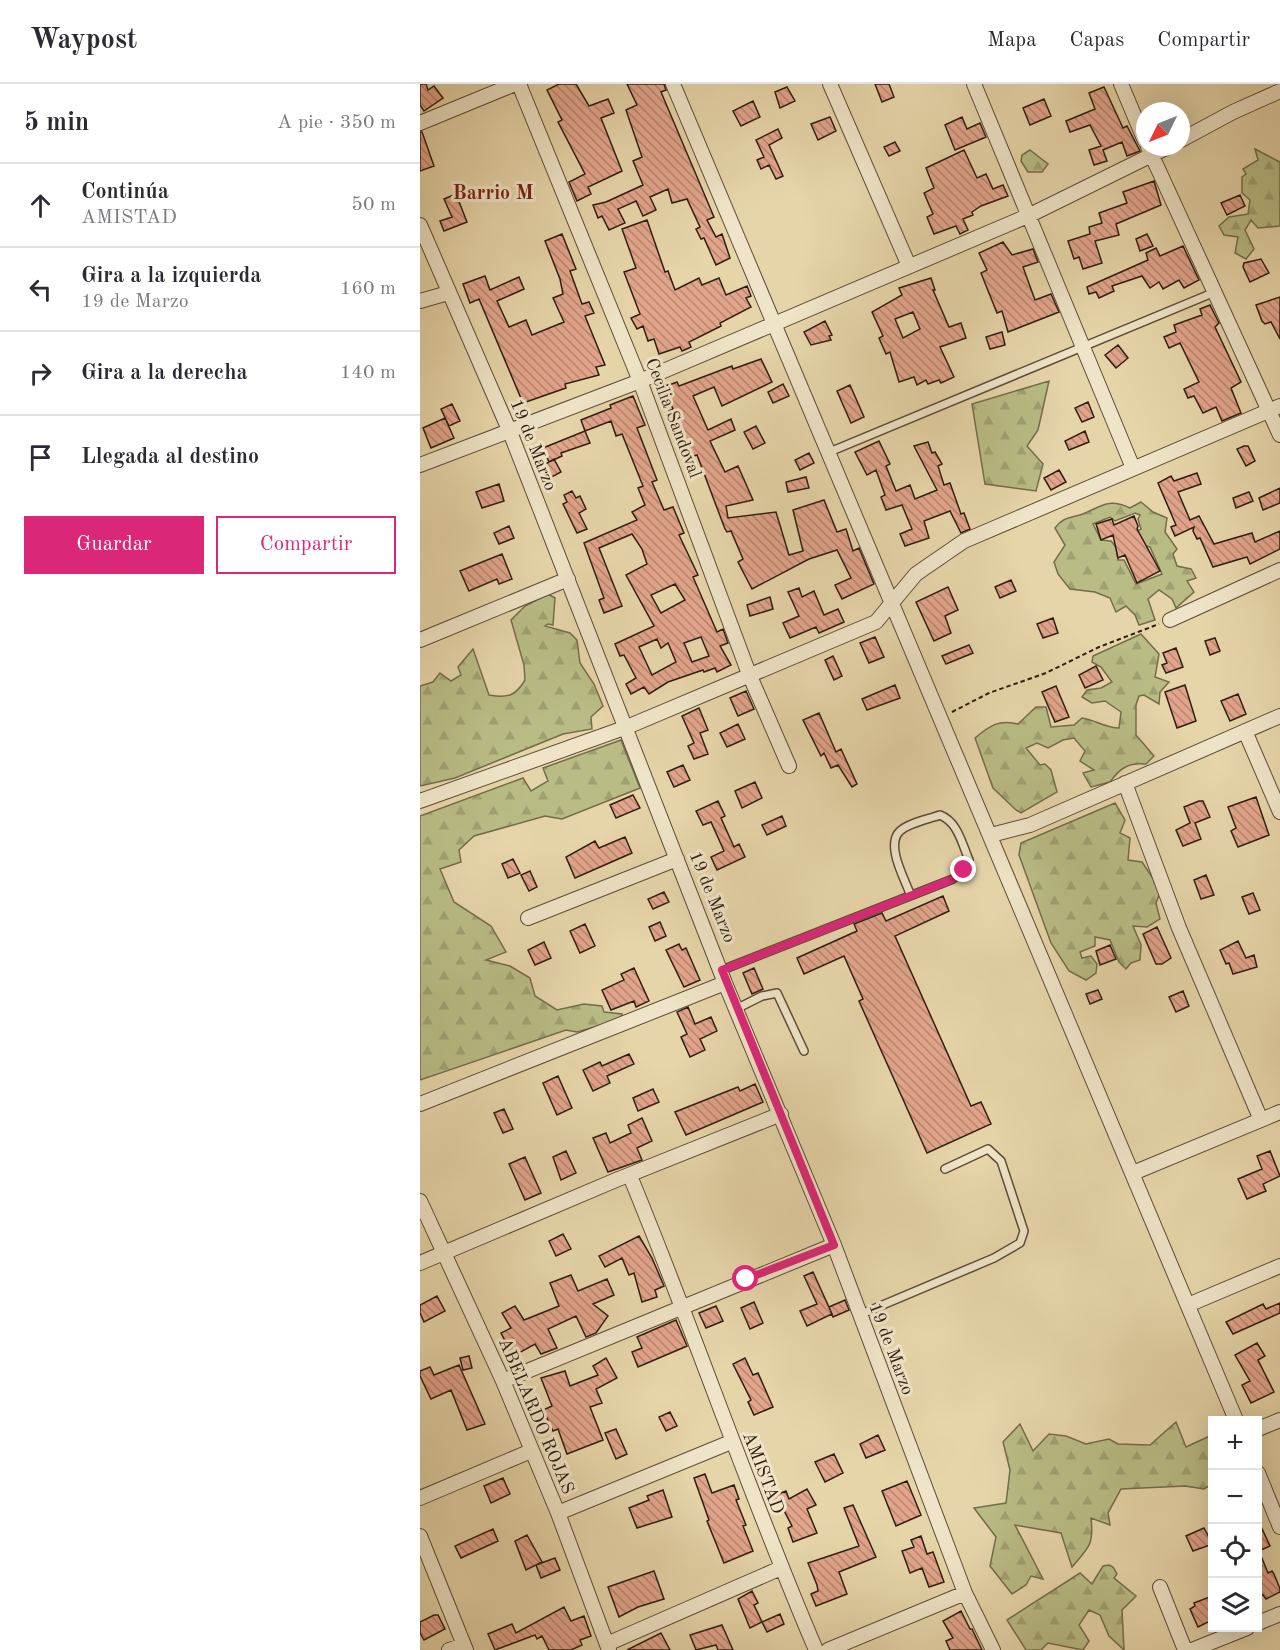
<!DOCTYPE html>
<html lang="es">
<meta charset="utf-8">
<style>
:root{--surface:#fff;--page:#f2f2f3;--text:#2b2b33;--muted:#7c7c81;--line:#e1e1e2;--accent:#db2777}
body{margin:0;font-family:"Old Standard TT",serif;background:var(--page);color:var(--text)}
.controls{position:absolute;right:18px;bottom:18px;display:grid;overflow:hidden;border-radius:0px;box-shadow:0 6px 24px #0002}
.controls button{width:54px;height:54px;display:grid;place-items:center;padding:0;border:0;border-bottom:2px solid var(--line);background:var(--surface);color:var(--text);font:30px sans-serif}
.compass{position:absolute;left:716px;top:18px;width:54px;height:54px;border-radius:50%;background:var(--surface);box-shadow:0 6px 24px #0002;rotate:227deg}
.stop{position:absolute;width:18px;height:18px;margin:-14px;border:4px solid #db2777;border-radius:50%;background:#fff}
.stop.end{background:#db2777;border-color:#fff;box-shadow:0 2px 6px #0008}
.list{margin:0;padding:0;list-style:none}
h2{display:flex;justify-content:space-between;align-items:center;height:78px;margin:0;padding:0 24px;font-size:26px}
h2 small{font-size:20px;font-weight:400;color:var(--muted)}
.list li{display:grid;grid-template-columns:39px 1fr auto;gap:18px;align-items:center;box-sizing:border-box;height:84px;padding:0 24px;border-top:2px solid var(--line)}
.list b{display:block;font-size:22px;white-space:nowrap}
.list p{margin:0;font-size:20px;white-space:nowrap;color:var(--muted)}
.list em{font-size:20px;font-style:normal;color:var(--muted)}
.actions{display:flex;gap:12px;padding:18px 24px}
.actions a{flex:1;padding:14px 0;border:2px solid var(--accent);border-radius:0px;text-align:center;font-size:21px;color:var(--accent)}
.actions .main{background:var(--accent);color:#fff}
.icon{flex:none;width:33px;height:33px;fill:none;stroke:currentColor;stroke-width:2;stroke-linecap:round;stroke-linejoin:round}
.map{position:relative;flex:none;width:860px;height:1566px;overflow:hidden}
header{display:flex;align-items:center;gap:36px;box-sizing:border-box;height:84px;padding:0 30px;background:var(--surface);border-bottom:2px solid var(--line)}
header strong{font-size:28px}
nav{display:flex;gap:33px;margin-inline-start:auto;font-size:21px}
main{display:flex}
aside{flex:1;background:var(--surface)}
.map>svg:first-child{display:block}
.forest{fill:url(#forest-firs);stroke:#746d4a;stroke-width:1.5;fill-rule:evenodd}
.building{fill:url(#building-back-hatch);stroke:#2f1e10;stroke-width:1.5;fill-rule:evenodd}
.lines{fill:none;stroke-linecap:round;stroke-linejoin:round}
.lane-casing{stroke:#5d4c36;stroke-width:10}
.street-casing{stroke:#5d4c36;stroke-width:16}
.path{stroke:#2f1e10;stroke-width:2;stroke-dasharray:4.5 3;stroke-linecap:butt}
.lane{stroke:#efe4c7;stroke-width:7}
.street{stroke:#efe4c7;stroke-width:14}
.route{stroke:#db2777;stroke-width:8}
.labels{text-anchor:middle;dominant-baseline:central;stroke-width:6;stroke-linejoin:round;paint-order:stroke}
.street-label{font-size:18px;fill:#2f1e10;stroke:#efe4c7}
.neighbourhood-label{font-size:20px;font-weight:bold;fill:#7a1f14;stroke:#efe4c7}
</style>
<header>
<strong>Waypost</strong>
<nav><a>Mapa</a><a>Capas</a><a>Compartir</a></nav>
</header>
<main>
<aside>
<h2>5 min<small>A pie · 350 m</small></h2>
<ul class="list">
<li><svg class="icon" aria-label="ahead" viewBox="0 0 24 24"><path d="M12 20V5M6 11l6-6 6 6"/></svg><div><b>Continúa</b><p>AMISTAD</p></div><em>50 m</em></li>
<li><svg class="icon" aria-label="left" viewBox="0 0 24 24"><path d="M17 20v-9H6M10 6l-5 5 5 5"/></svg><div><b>Gira a la izquierda</b><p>19 de Marzo</p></div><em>160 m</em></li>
<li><svg class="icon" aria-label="right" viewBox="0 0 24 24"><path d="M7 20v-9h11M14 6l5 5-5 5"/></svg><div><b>Gira a la derecha</b></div><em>140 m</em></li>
<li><svg class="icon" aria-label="arrive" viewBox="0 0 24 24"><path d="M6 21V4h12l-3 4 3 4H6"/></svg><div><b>Llegada al destino</b></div></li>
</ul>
<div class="actions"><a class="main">Guardar</a><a>Compartir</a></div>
</aside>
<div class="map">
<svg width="860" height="1566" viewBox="0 0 860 1566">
<defs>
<pattern id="forest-firs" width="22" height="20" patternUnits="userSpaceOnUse" patternTransform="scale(1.5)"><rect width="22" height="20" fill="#b9bc85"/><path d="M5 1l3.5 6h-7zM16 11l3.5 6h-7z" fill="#9fa172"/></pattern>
<pattern id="building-back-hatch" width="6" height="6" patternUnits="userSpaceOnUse" patternTransform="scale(1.5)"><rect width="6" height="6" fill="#e2a48b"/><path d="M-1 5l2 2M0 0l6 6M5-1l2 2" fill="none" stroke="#b88570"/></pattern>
</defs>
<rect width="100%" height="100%" fill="#e6d5a9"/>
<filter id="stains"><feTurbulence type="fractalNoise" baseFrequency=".00333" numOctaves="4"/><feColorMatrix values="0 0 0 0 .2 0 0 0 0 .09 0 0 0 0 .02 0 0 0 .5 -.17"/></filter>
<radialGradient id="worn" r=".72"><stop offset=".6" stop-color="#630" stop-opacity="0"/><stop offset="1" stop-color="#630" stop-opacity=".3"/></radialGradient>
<path class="forest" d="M835 65 860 78V142L838 144 831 136 825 146 834 165 826 175 815 169 818 153 804 151 799 142 809 133 828 130 830 116 822 109V93L826 90 823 85 838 76Z
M610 66 628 80 622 88H608L601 77 602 71Z
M629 297 618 346 607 362 623 380 616 407 565 400 552 320Z
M721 418 733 428 747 434 745 448 757 465 753 470 757 482 771 485 776 494 767 497 774 508 756 524 752 515 739 506 728 515 735 536 719 541 715 531 706 522 696 528 690 514 675 508 650 505 638 490 634 478 645 461 635 444C642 434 649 434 660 431 680 424 687 413 710 424ZM715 429 720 431 718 435 721 445 705 452 718 460 730 463 742 490 716 500 704 476H698L696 463 691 457 681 456 673 440 690 433 695 437Z
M128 510 135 514 133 541 128 540 125 542 150 549 157 556 160 579 174 600 183 622 171 633 172 645 143 650 35 694 0 702V602L13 598 20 589 31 597 41 591 38 583 53 565 69 611C87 614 95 613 105 596L104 581 91 536 105 522Z
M721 550 739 570 735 593 749 598 740 608 739 620 724 611 719 612 716 621V651L734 672 726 680C709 678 700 684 690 698L671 703 663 689 674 686 660 677 665 667 654 654 643 656 628 664 617 659 606 664 620 681 625 680 631 686 637 708 601 729 596 726 573 704 555 654C569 642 579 635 598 640L616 623H626L631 643 654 641 662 634C676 636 685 644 699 644L701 628 685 617 672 619 662 613 667 606 681 604 692 598 681 583 672 578 673 572Z
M201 656 220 704 142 735 125 732 54 752 39 766 41 778 20 785 34 818 71 842 86 868 66 876 90 882 110 894 115 912 137 926 164 920 182 922 184 928 202 930 200 936 157 948 146 946 0 996V732L103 694 111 707 128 697 123 684Z
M695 719 705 736 700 749 710 754 708 776 722 778 741 806 736 819 740 835 727 843 713 842 721 861 720 876 711 879 706 885 699 878 690 856 675 853V862L660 868 662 874 671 872 677 880 676 889 666 896 649 887 631 859 599 771 601 759Z
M756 1338 766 1363 792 1351V1400L784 1405 765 1402 701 1405 688 1429 690 1441 671 1434C674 1461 669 1463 652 1483L641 1449 595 1441 623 1495 611 1492 606 1501 592 1510 570 1482 576 1453 554 1424 586 1419 590 1386 583 1358 600 1340 613 1367 629 1350 646 1352 666 1360 689 1355 698 1360 730 1361Z
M689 1481 693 1483 697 1490 694 1494 716 1512 702 1526 704 1566 689 1552 680 1531 669 1526 659 1541 669 1557 663 1566 628 1559 621 1566H606L587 1536 660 1489 672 1500 683 1482Z"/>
<path class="building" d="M0 0H6L8 6 14 2 23 14 4 27 0 21Z
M139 0H156L169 22 188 15 194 29 181 34 202 87 168 103 171 110 157 117 149 98 165 90 138 38 142 36 127 6Z
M207 0H244L246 6 241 8 294 133 287 136 296 153 302 150 310 174 296 181 284 154 281 155 276 145 280 143 267 115 252 119 248 105 230 113 236 126 223 132 216 117 198 125 205 139 189 146 182 132 178 134 173 121 186 118 223 101 213 77 222 73 206 26 217 21Z
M455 0H469L474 13 462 18Z
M367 3 375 17 360 24 355 8Z
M684 3 703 44 707 42 720 67 707 72 702 58 683 66 687 77 674 81 669 66 681 62 670 41 650 48 646 37 675 25 669 9Z
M624 15 631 32 610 41 603 24Z
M333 17 340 33 321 42 313 27Z
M410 33 416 47 398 56 391 40Z
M542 33 547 45 560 39 566 53 535 66 525 41Z
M358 45 362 54 349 61 363 92 356 95 349 81 341 85 337 76 344 73 336 56Z
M0 48H2L14 82 0 87Z
M475 58 480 67 469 72 464 63Z
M544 66 557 94 566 90 573 105 583 101 588 112 561 122 552 128 553 131 543 135 548 146 540 150 536 142 514 150 507 133 513 130 504 109 514 104 506 84Z
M734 97 741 121 696 140 699 151 675 157 682 179 663 185 659 173 654 175 648 157 670 150 669 143 682 139 679 129 707 119 703 108Z
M36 110 47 138 24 147 20 137 32 133 24 115Z
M820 111 825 122 807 131 801 119Z
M227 136 245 188 248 187 255 206 279 194 282 201 299 194 306 211 327 202 331 212 326 214 331 223 300 239 301 242 269 258 271 263 262 267 260 263 239 270 234 255 228 257 223 242 217 245 211 234 220 230 204 188 216 184 202 145Z
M142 150 156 185 150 187 162 220 169 218 174 229 165 232 185 281 176 283 179 291 145 300 146 304 103 319 59 215 50 219 43 200 65 192 70 206 99 193 104 205 77 217 89 243 106 236 112 251 144 238 133 214 143 210 140 195 125 157Z
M727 150 733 162 720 167 716 155Z
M583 158 592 171 613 165 618 178 603 183 615 216 631 210 639 228 588 248 582 227 577 229 561 189 567 186 559 169Z
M763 162 779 196 764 204 759 196 743 205 739 198 730 204 722 192 692 202 694 207 679 214 676 208 669 210 667 203 728 176 726 169 736 164 740 172Z
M841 175 849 189 830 198 823 183 824 179Z
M511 194 515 206H513L529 243 541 239 546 254 520 263 534 293 521 299 519 296 508 300 506 296 497 301 494 293 479 298 470 268 466 270 459 254 463 252 452 228 482 211 479 204ZM493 228 500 245 483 254 475 235Z
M860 213V255L851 238 845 240 842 237 836 221Z
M790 221 799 239 795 243 821 298 811 304 821 329 802 337 796 323 783 329 774 312 768 314 764 305 779 298 760 259 749 264 744 253 756 248 754 241 782 231 780 225Z
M405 237 412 251 409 252 411 256 391 261 384 248Z
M582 248 585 261 570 265 566 253Z
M698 261 708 274 696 284 685 271Z
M341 275 352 298 302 322 294 303 273 312 288 346 311 335 315 346 290 357 305 388 318 382 333 416 306 422 308 434 356 428 369 471 383 467 373 426 404 416 417 448 426 445 433 467 439 464 454 500 422 515 415 501 431 494 417 466 389 475 332 505 318 478 323 475 311 447 307 448 305 445 277 371 270 373 249 327 253 325 244 303 257 298 259 302 312 282 313 285Z
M363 300 369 312 353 319 348 308Z
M430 301 444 333 431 339 417 307Z
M213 312 225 341 217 344 237 396 232 398 244 426 253 423 264 449 259 451 278 491 273 493 297 548 303 545 308 559 300 562 311 581 297 588 295 584 284 588 283 586 248 598 229 610 224 603 211 610 206 600 216 594 204 571 200 572 195 560 234 542 206 491 227 480 222 465 212 450 179 464 202 522 184 529 179 516 184 514 164 459 217 436 212 428 225 421 218 404 223 402 202 350 196 352 191 337 165 347 161 336 191 324 190 321ZM255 500 265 516 241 529 231 511ZM281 553 289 572 272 578 264 559ZM237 555 241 564 248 559 256 578 232 591 219 563Z
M668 318 674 333 662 338 655 324Z
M32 320 40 337 29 342 21 325Z
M25 334 34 354 11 364 3 344Z
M336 342 345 359 333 365 324 348Z
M165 347 170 359 141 369 142 372 129 378 123 364Z
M665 347 669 358 649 366 645 357Z
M459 357 470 380 466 382 476 407 490 401 495 415 517 406 494 362 508 358 512 369 515 368 522 380 518 382 524 401 530 399 541 430 544 429 550 445 541 449 530 427 504 437 509 454 485 462 480 450 492 445 482 421 466 426 461 413 465 411 456 386 447 391 435 368Z
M824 362H828L835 377 826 382 817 365Z
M389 369 394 379 380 386 375 376Z
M134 375 141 388 128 395 122 382Z
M639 386 646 398 631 406 624 394Z
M777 389 781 400 758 408 770 436 779 432 794 460 832 449 835 458 860 447V465L830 480 827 473 793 483 780 454 777 455 773 447 774 443 755 452 751 443 756 441 738 399 751 392 754 397Z
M386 393 389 404 368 408 366 398Z
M79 400 84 417 62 424 56 408Z
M860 404V419L843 426 839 414Z
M152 407 156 414 160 412 166 425 159 429 167 445 157 449 143 420 147 418 144 411Z
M829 408 833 417 816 424 813 414Z
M714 432 718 442 717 445 740 487 717 499 705 471 698 474 693 451 681 456 676 440 692 435 694 441Z
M89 442 94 454 79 460 74 449Z
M82 470 92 495 79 500 77 495 49 507 40 487Z
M591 496 596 507 580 514 575 503Z
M528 503 538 526 525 532 531 549 514 557 496 518Z
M379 504 382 513 394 507 404 531 418 525 424 538 399 549 396 543 370 554 363 539 379 532 368 508Z
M350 513 353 525 330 532 327 521Z
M633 534 638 549 623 554 617 540Z
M455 553 464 573 449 579 440 559Z
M795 554 800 567 790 571 785 557Z
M549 561 553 569 526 580 522 572Z
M756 564 763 583 746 589 742 581 747 579 743 569Z
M413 572 422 592 414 596 405 576Z
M676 582 683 596 665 604 659 591Z
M475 601 480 614 447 626 442 615Z
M765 601 776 637 757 644 745 608Z
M636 602 649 633 635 638 622 608Z
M326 607 334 625 318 632 310 614Z
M818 610 826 630 810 637 801 617Z
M279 624 288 646 280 649 288 670 274 675 268 662 274 659 262 632Z
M399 629 416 668 421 665 437 700 432 703 418 681 411 684 404 669 401 672 383 636Z
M318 640 325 655 307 663 300 649Z
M263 681 270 696 254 703 247 688Z
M335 698 342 714 322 724 315 707Z
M213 711 220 724 196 734 190 721Z
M836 713 849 751 818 763 811 747 816 744 808 723Z
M298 717 305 732 301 734 314 763 319 760 325 773 297 786 291 773 304 767 291 738 283 741 276 727Z
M779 717H783L790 733 775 739 781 755 763 762 756 746 770 739 764 723Z
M362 732 366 742 347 751 342 741Z
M205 753 212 769 155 794 146 773 175 757 179 764Z
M93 775 100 789 88 794 82 780Z
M110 787 117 803 109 807 101 791Z
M786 791 794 811 781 815 774 796Z
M244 808 249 818 233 825 228 815Z
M833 809 840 826 829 830 822 813Z
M523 812 529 827 475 852 551 1022 561 1018 571 1040 507 1069 439 917 443 915 424 872 384 890 377 874 437 847 434 840 462 829 466 837Z
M240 838 246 852 235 857 229 843Z
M165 840 175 862 160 869 150 847Z
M737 843 751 874 742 880H736L723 850Z
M818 857 826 874 834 871 837 883 813 890 809 879 806 880 800 866Z
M124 858 131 874 115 881 108 866Z
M259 860 262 866 266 864 280 896 264 903 246 866Z
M690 861 696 875 680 881 676 867Z
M214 884 229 917 216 923 214 917 191 926 182 906 204 896 201 890Z
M334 884 343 905 332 910 323 889Z
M678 906 682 915 670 920 666 910Z
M763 907 769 922 756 928 749 913Z
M268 923 275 940 291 933 297 947 280 955 285 966 270 973 261 953 267 950 257 928Z
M209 970 214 980 187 992 190 999 173 1007 163 986 180 978 182 982Z
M138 992 152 1024 137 1031 123 999Z
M335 1000 343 1018 266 1051 255 1028 318 1003 320 1007Z
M233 1005 239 1018 218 1027 213 1014Z
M84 1025 93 1045 83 1049 74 1029Z
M222 1034 232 1057 217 1064 222 1076 188 1088 173 1054 186 1049 190 1059 211 1049 208 1041Z
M146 1067 156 1089 141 1096 133 1073Z
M850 1067 860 1092 843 1100 846 1107 827 1115 818 1095 842 1085 837 1072Z
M105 1073 121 1109 105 1116 89 1080Z
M143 1150 151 1165 136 1172 129 1157Z
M219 1152 232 1174 244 1202 235 1206 237 1213 222 1218 214 1189 209 1191 202 1174 185 1183 179 1172Z
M393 1188 412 1230 387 1242 380 1227 397 1220 384 1192Z
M151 1191 158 1207 187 1195 194 1211 173 1220 188 1232 176 1249 166 1253 156 1232 128 1245 137 1264 121 1270 115 1260 88 1275 83 1266 88 1263 81 1249 91 1244 82 1229 95 1222 104 1236 139 1222 130 1199Z
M17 1212 25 1227 4 1238 0 1229V1221Z
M425 1216 429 1226 413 1233 409 1223Z
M334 1218 343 1239 330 1245 321 1224Z
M860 1219V1229L813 1250 806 1238 843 1220 846 1225Z
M296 1222 303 1237 286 1244 279 1229Z
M256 1236 267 1262 218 1283 212 1268 222 1264 217 1253Z
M837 1259 845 1272 838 1276 854 1308 831 1319 822 1301 830 1297 815 1271Z
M49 1272 52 1284 43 1286 40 1274Z
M186 1274 197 1294 176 1305 182 1319 170 1323 183 1356 147 1370 138 1345 133 1347 123 1326 132 1322 121 1294 145 1287 150 1302 178 1291 173 1282Z
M325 1274 333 1291 338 1289 353 1323 334 1331 328 1318 331 1316 313 1280Z
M39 1281 65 1340 47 1346 31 1306 11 1315 0 1292V1287L10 1283 14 1291Z
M250 1328 257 1342 246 1347 239 1333Z
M196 1345 207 1370 196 1375 185 1349Z
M458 1351 465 1366 446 1374 440 1360Z
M414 1370 423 1389 405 1398 395 1378Z
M285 1390 292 1409 314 1401 319 1415 316 1416 326 1441 323 1442 333 1467 304 1479 287 1437 289 1436 274 1394Z
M83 1394 90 1410 71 1419 64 1402Z
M487 1397 501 1431 476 1442 462 1407Z
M387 1405 396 1421 387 1425 397 1449 373 1458 368 1444 372 1442 360 1419 352 1422 348 1414 366 1407 369 1415Z
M243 1406 252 1433 217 1444 209 1424 229 1416 227 1412Z
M433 1421 456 1473 419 1488 427 1510 396 1522 391 1510 398 1507 397 1501 388 1479 439 1462 424 1424Z
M837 1434 850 1462 839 1467 848 1489 852 1487 854 1490 860 1505V1508L846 1515 843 1511 837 1513Z
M784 1444 791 1457 790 1461 773 1467 766 1452Z
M73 1445 78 1457 41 1474 35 1462Z
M107 1451 122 1478 106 1486 95 1457Z
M501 1452 507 1470 513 1468 524 1498 509 1503 502 1484 490 1489 482 1467 494 1463 491 1456Z
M135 1474 140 1486 121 1494 116 1481Z
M234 1487 244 1515 218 1523 199 1533 188 1503Z
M332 1507 338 1519 334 1521 342 1538 330 1544 318 1515Z
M792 1512V1536L778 1543 770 1525 775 1522 774 1519Z
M144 1523 151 1537 164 1532 171 1552 160 1556 162 1561 151 1566H129L122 1552 117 1555 115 1551 75 1566 68 1550 92 1540 96 1549Z
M541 1527 550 1545H552L562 1566H530L526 1557 533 1554 523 1537Z
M360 1530 364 1540 347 1548 342 1538Z
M14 1531H18L25 1545 4 1556 0 1549V1538Z
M302 1541 313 1566H298L296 1561 276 1566 270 1551Z
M241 1549 250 1566H207Z"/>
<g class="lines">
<defs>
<path id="lane" d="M407 369 795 208
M302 886 533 795 544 786 549 776C542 760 538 738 520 731 509 735 488 739 480 747 465 761 485 795 490 810
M316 925 342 912 357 909 384 967
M439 1231 574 1174 600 1159 604 1147 581 1077 568 1065 525 1085"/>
<path id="street" d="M99 0 220 297 329 590 369 682
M253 0 816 1336
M410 0 489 182
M554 0 713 384
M701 0 725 57
M0 39 95 0
M761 56 813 28 860 7
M728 63 860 351
M0 141 90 348 305 899 414 1161 545 1509 573 1566
M0 217 28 209
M0 381 220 297 610 131 748 63
M750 536 860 486
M0 556 148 495
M825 647 860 728
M705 699 759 844 841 1036
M0 717 207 643 456 538 496 490 544 457 860 322
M571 751 610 741 860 632
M108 834 257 775
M0 1020 305 899
M713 1089 860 1028
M210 1092C275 1249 329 1410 396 1566
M0 1117 83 1297 138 1429 189 1566
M0 1179 196 1096 361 1030
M768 1221 860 1182
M83 1297 414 1161
M838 1345 860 1336
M838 1389 860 1443
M0 1414 111 1367
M138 1429 311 1358
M0 1452 46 1566
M740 1503 765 1566
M838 1539 860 1530
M187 1560 361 1484
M29 1566 44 1561
M408 1566 545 1509
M772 1566 827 1544"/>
</defs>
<use href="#lane" class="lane-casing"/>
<use href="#street" class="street-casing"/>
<path class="path" d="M532 628 569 609 626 589 679 563 739 540"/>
<use href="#lane" class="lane"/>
<use href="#street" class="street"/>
</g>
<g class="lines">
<path class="route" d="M326 1195 414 1161 302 886 533 795 544 786"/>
</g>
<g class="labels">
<g class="street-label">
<text transform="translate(253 334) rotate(69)">Cecilia Sandoval</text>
<text transform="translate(113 361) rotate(68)">19 de Marzo</text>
<text transform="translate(292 813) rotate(68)">19 de Marzo</text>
<text transform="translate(471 1265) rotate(69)">19 de Marzo</text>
<text transform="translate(116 1332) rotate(67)">ABELARDO ROJAS</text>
<text transform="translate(343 1389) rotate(69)">AMISTAD</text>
</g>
<g class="neighbourhood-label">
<text x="73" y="110">Barrio M</text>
</g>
</g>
<rect width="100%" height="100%" filter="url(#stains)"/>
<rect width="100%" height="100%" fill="url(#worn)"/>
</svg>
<div class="controls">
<button>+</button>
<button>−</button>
<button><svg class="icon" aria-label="locate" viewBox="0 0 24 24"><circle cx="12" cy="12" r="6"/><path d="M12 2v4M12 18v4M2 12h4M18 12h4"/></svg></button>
<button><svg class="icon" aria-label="layers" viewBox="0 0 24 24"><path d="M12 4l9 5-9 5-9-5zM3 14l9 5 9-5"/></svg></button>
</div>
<svg class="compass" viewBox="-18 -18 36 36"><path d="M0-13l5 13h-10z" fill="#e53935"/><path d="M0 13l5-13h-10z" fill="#7c7c81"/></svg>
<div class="stop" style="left:326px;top:1195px"></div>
<div class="stop end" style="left:544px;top:786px"></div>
</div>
</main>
